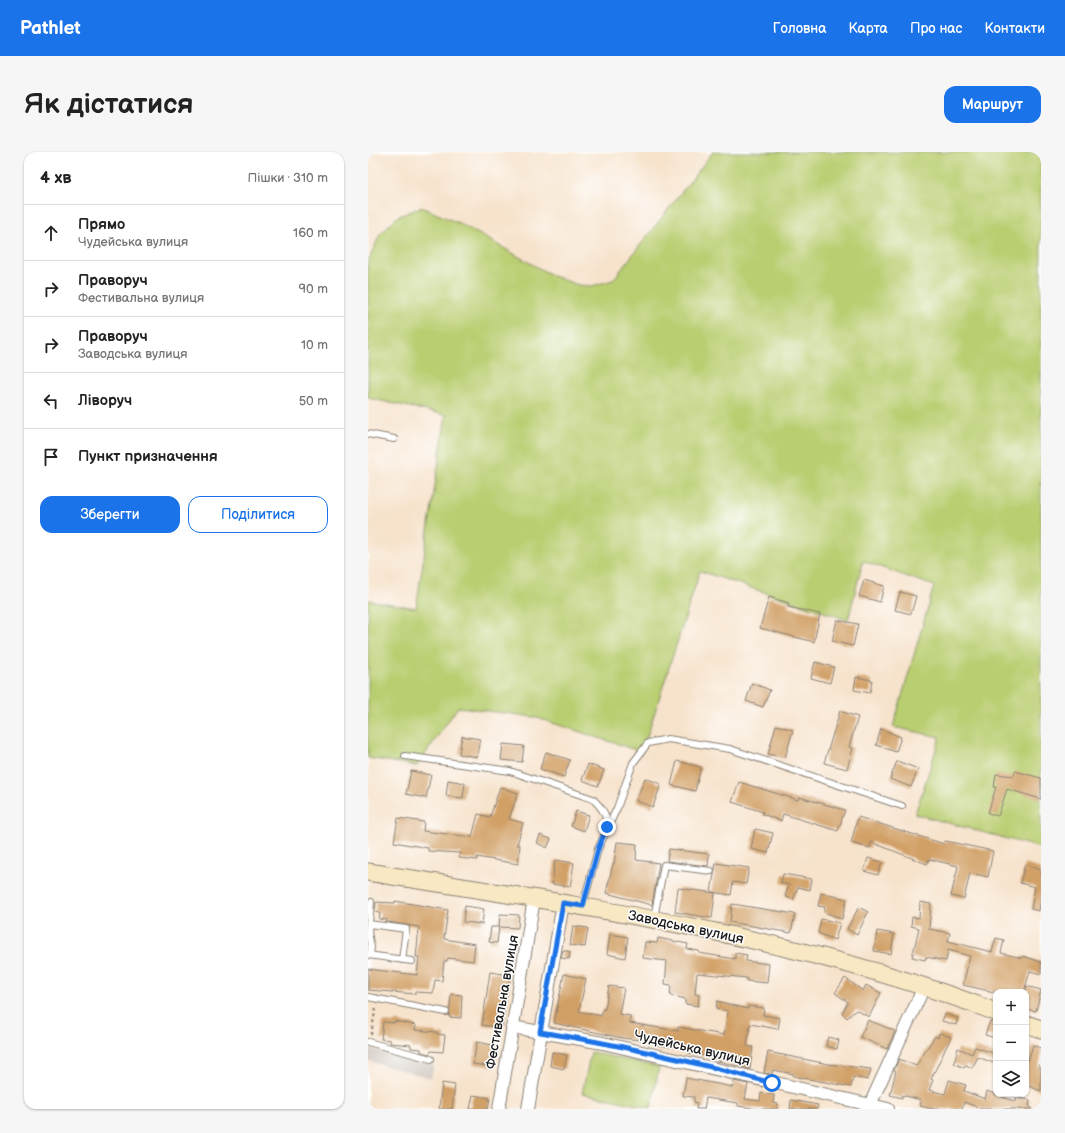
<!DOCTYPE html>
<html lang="uk">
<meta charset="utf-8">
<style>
:root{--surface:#fff;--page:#f6f6f6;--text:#222;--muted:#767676;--line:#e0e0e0;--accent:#1a73e8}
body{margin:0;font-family:"Balsamiq Sans",sans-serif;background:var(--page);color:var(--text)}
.controls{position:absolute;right:12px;bottom:12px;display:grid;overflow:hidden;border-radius:8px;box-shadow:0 1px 3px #0004}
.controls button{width:36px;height:36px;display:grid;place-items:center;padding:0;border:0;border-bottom:1px solid var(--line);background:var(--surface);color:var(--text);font:20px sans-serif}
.stop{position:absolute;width:12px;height:12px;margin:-9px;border:3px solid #1a73e8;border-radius:50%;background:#fff}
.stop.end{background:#1a73e8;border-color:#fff;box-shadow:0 1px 4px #0008}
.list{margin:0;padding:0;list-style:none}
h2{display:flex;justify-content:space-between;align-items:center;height:52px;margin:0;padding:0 16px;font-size:17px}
h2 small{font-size:13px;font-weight:400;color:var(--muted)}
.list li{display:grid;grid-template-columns:26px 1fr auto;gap:12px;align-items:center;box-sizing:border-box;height:56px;padding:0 16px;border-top:1px solid var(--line)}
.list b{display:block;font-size:15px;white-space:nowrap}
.list p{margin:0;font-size:13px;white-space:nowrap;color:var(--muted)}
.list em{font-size:13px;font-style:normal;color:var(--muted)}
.actions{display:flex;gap:8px;padding:12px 16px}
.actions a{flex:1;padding:9px 0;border:1px solid var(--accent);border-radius:12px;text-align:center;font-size:14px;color:var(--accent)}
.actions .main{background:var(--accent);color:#fff}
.icon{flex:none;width:22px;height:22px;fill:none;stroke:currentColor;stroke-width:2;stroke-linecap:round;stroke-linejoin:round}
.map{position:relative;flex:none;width:673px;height:957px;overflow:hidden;border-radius:12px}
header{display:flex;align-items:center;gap:24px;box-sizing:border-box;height:56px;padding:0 20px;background:var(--accent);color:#fff}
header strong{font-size:19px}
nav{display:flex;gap:22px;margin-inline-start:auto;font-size:14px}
.intro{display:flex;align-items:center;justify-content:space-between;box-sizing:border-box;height:96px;padding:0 24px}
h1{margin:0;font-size:28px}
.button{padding:10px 18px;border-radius:12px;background:var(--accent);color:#fff;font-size:14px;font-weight:700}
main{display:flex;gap:24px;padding:0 24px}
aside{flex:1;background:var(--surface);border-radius:12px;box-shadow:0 1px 3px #0004}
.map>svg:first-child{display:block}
.industrial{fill:#ccc2b9}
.green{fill:#b9ce71;stroke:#6a7546}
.building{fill:#d1a066}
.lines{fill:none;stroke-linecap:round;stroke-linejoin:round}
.lane-casing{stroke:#8a8074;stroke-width:8}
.street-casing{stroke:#8a8074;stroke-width:14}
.secondary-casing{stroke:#8a8074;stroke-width:19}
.path{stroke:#8a8074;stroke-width:2;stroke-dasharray:3 3;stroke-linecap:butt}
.lane{stroke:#fff;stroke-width:6}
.street{stroke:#fff;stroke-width:12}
.secondary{stroke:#f8e8c3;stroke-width:17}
.route{stroke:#1a73e8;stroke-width:5}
.labels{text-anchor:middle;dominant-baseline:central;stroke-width:3;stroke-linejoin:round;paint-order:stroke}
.street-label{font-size:14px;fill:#1c1c1c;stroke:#fff}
</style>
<header>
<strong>Pathlet</strong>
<nav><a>Головна</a><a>Карта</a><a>Про нас</a><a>Контакти</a></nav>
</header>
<div class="intro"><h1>Як дістатися</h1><a class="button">Маршрут</a></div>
<main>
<aside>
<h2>4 хв<small>Пішки · 310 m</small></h2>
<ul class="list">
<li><svg class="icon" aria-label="ahead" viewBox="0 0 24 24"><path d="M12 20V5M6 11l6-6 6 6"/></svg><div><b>Прямо</b><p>Чудейська вулиця</p></div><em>160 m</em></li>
<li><svg class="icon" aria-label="right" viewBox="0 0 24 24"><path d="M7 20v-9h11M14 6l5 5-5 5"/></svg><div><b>Праворуч</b><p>Фестивальна вулиця</p></div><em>90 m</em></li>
<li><svg class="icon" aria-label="right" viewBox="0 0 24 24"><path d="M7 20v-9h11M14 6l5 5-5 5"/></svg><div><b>Праворуч</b><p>Заводська вулиця</p></div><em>10 m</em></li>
<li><svg class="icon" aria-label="left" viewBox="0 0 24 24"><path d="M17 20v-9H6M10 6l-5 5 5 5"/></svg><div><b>Ліворуч</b></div><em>50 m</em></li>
<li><svg class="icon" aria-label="arrive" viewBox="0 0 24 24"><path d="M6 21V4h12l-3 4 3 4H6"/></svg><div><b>Пункт призначення</b></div></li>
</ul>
<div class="actions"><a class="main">Зберегти</a><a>Поділитися</a></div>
</aside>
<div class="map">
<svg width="673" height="957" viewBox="0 0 673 957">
<rect width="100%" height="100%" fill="#fff"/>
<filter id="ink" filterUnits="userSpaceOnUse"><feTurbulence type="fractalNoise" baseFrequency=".025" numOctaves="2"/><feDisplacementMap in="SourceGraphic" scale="8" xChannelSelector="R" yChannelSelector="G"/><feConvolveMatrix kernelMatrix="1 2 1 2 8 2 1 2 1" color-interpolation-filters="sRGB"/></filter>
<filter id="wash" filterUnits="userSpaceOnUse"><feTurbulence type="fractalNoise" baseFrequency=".012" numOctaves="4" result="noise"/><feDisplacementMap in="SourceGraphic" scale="16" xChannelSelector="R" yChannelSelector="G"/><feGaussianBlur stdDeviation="0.9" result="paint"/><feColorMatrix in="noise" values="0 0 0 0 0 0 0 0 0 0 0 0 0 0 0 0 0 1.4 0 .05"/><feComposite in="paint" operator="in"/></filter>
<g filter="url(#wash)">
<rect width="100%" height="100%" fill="#f7e3cc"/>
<path class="industrial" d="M0 896 66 913 63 926 0 909Z"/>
<path class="green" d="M345 0H673V696L547 662 572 585 525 575 566 434 495 409 480 468 332 419 274 600 166 565 90 555 49 614 0 606V448L48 456 78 263 0 246V110L12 82 29 65 53 55 93 72 185 124 210 133 224 134 245 128Z
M223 900 291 915 283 956 214 941Z"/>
<g id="blocks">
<path class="building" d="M496 428 516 434 512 450 491 444Z
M532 440 548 444 543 462 527 458Z
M401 445 421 451 420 455 452 462 446 490 392 476Z
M469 468 490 472 485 494 464 489Z
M447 510 466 515 462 531 443 526Z
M488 525 504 528 502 541 486 538Z
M384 531 402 538 395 555 378 549Z
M472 559 490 565 481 595 485 596 479 617 456 611Z
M408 573 425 578 417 606 400 602Z
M513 577 533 585 528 600 508 593Z
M94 584 112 587 109 605 91 602Z
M135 592 156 594 154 610 133 608Z
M178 600 202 608 196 625 172 617Z
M309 609 333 615 327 639 303 633Z
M529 609 550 617 543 635 522 627Z
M220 612 236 618 230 634 214 628Z
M43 619 63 623 58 646 38 642Z
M647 619 673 626V647L639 637 630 664 620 661 628 635H626L628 622 646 624Z
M277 626 293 632 285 655 268 649Z
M80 628 97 631 95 646 78 644Z
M371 630 430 648 431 645 477 658 470 679 415 662 413 669 394 662 395 660 364 650Z
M132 635 150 641 141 667 155 671 149 693H152L150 712 109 705V708L91 706 92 701 60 699V696L26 690 30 666 56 670 55 679 104 685 110 662 122 665Z
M208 659 221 663 216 679 203 674Z
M490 665 576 692 577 689 625 699 620 725 602 721 596 747 583 744 590 714 561 707 559 712 503 690 502 696 483 691Z
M387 677 405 681 400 701 383 697Z
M172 683 183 687 179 696 169 691Z
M249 690 269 692 268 708 291 711 284 753 238 741 245 712H246Z
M301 697 341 702 340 714 299 709Z
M500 706 514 710 510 723 496 719Z
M187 708 206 711 202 735 184 732Z
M348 711 381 716 378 732 365 730 363 743 343 740Z
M657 712 673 717V746L671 759 663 757 667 735 652 731Z
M415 722 444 727 442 738 430 735 425 748 417 744 421 733 413 731Z
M310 736 347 741 344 766 307 760Z
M453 741 479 747 474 767 456 760 457 755 450 754Z
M27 749 80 758 76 787 107 792 105 809 80 806 79 809H76L74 829 67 828 65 841 47 840V842L0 838V817L49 823 51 805H48L51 775 19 770V768L11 767 12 761 7 760 8 750 27 751Z
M552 750 563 752 561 777 582 781 580 789 624 800 628 786 636 788 633 801 654 806 655 804 673 810V822L662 819 656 840H626L595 833 602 804 580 798 578 809 558 805 557 808 544 805 551 776 543 774 544 765 551 766Z
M364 752 427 762 423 781 362 770Z
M97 754 116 757 114 772 95 770Z
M491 755 500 760 489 783 479 777Z
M132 762 151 763 150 776 131 775Z
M453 767 472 771 467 788 450 781Z
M205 774 220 776 217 795 202 793Z
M123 775H131L129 791 121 790Z
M509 779 526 782 523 802 506 799Z
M242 782 260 785 257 806 239 802Z
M290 786 320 792 319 797 331 799V801L367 807V801L379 803 378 809 401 812 399 831 379 829V826L329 821 327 842 331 843 330 854 317 852V847L302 843 303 833 297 832 299 809 275 806 277 790 289 791Z
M195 798 202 800 201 807 193 806Z
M122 820 142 823 134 876 114 873Z
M196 822 218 827 211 859 233 864 235 857H237L241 834 256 836 251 862 262 864V871L310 879V875L356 883 360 859 348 857 349 849 380 857V854L396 856 395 863 412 866 410 877 382 872 379 894 385 895 382 917 350 909 351 906 320 901V897L289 893V890L254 886 186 871Z
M477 826 495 839 498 833 513 841 501 865 488 858 479 866 474 861 480 850 467 841Z
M658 834 673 838 668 859 658 857Z
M83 842 94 843 93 866 81 865Z
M577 862 590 866 588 873 574 869Z
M500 868 527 879 519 897 492 885Z
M26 869 48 873 47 878 69 880V882L77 883 75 900 63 899 61 902 53 900V897L43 896V893L22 891V888L13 887 15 870 26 871Z
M622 869 628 871V886L617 883Z
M571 881 583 885 563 927 565 928 561 938 577 942 581 928 598 933 596 939 617 947 619 939 648 950V946L662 948 661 954 665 957H614L596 950 594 957H565L552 954 553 948 534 943V946L522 943 528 919 526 918 531 907 548 914 567 884 570 886Z
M460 885 471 888 469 897 458 894Z
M109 890 130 894 126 915 105 912Z
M665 893 673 896V908L670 915 673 916V939L658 933V908L660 909Z
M607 895 628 902V912L610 905 604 916 598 913 596 916 586 911 590 896 604 902Z
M184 900 199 903 196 917 182 914Z
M400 900 460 912 503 917 500 928 485 925 483 935 425 924 426 922 405 918 404 922 396 921Z
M318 926 365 935 366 929 380 932 377 947 392 949 393 941 406 943 405 951 410 952 409 957H390L370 954V951L338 946 336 957H328L329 951 326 950V945L315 944Z
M74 931 87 933 84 957H71Z
M105 943 122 946 120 957H102Z
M423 948 450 953 449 957H422Z"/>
</g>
</g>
<g filter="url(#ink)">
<use href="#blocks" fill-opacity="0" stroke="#8a8074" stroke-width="1"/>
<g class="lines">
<defs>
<path id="lane" d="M0 282 26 287
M37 604 142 619 225 647C234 656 240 664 239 677
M215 753 230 697 249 656 265 611 280 591 300 587 362 597 534 654
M286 766 296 713 343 719
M1 772 38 777 34 808
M0 803 44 809
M2 803 3 795 0 780 3 750
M0 845 78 860
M0 890 63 907"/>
<path id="street" d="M144 875 235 891 520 957
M131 957 166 747
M160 957 195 751
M500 957 556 835"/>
<path id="secondary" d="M0 720C212 754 427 783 628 860
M658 872 673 877"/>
</defs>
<use href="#lane" class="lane-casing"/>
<use href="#street" class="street-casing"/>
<use href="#secondary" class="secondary-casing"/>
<path class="path" d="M3 883 8 854"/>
<use href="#lane" class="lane"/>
<use href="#street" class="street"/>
<use href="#secondary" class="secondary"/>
</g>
</g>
<g class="lines" filter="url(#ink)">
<path class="route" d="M239 675 230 697 215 754 195 751 172 880C250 892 327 910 404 931"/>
</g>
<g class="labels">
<g class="street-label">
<text transform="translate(318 775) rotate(12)">Заводська вулиця</text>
<text transform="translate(134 850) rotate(-80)">Фестивальна вулиця</text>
<text transform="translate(324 896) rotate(13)">Чудейська вулиця</text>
</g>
</g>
</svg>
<div class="controls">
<button>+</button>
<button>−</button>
<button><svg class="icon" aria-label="layers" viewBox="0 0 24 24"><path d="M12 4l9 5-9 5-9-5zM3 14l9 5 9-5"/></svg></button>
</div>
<div class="stop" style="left:404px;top:931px"></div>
<div class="stop end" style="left:239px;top:675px"></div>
</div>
</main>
